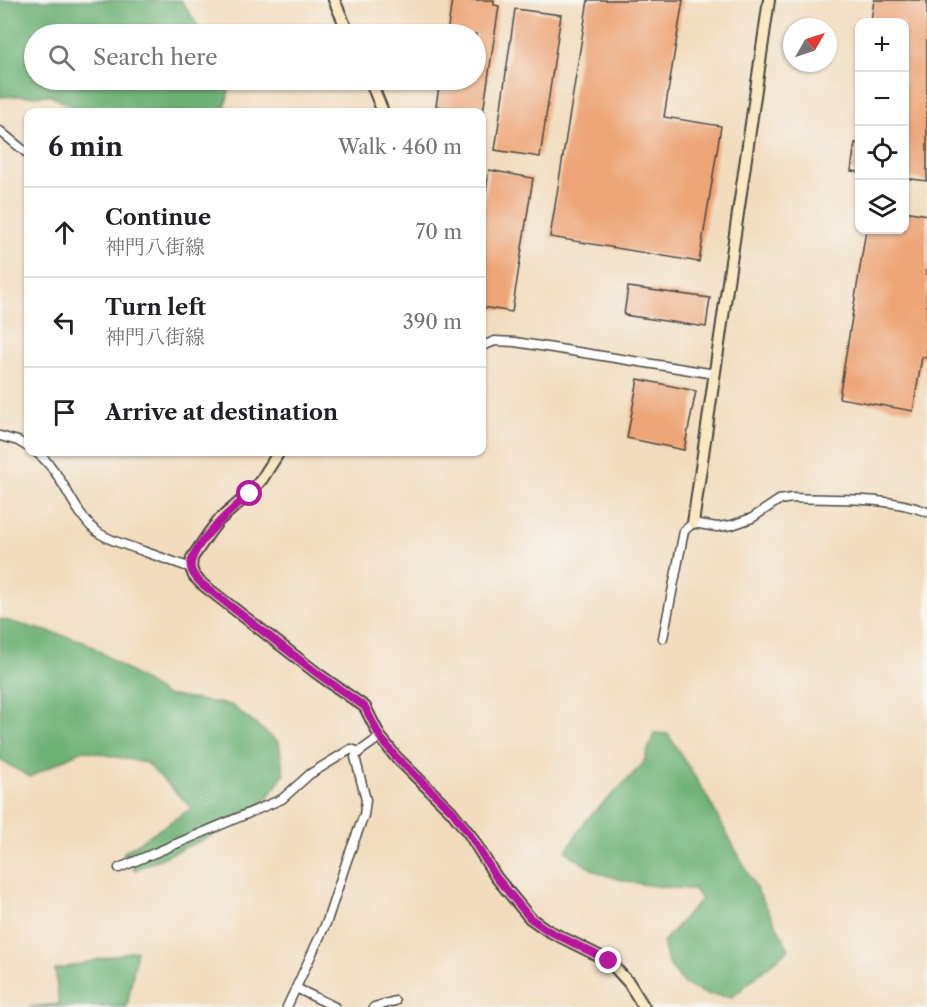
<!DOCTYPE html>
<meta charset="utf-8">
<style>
:root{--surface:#fff;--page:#f6f6f6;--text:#202124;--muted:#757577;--line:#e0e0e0}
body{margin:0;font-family:"Libre Caslon Text","Noto Serif JP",serif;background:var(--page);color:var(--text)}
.controls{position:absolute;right:18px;top:18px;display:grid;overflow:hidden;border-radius:12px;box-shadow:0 2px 4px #0004}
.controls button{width:54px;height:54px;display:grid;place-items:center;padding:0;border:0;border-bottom:2px solid var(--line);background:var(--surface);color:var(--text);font:30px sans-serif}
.compass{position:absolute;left:783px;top:18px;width:54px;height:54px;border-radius:50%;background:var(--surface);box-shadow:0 2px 4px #0004;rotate:51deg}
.stop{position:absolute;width:18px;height:18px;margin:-14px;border:4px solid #b5179e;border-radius:50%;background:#fff}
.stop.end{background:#b5179e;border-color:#fff;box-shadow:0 2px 6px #0008}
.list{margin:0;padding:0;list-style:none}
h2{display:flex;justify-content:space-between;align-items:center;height:78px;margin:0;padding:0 24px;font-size:26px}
h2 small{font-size:20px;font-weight:400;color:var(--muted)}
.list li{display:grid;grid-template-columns:39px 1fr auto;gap:18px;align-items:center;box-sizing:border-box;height:90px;padding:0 24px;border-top:2px solid var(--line)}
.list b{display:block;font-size:22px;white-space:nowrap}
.list p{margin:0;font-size:20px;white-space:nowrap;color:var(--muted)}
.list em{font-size:20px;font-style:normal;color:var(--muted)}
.icon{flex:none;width:33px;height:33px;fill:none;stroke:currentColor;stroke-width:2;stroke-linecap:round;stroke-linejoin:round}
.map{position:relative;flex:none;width:927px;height:1007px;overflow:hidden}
.search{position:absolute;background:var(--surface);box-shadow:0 2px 4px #0004;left:24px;top:24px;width:462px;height:66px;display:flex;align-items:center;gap:15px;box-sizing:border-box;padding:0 21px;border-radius:33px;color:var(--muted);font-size:22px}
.panel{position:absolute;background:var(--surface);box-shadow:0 2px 4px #0004;left:24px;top:108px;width:462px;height:348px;border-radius:12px}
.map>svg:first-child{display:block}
.forest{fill:#6db175;stroke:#4c6e50;stroke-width:1.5}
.building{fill:#eda476}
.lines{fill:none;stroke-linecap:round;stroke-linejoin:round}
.street-casing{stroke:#494641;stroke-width:11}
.secondary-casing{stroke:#494641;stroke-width:14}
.street{stroke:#fff;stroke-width:8}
.secondary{stroke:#fae7c3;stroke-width:10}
.route{stroke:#b5179e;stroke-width:8}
</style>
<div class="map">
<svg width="927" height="1007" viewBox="0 0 927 1007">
<rect width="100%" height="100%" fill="#f6f6f2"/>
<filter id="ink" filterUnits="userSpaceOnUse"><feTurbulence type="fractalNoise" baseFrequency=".0167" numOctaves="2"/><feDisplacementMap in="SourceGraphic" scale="12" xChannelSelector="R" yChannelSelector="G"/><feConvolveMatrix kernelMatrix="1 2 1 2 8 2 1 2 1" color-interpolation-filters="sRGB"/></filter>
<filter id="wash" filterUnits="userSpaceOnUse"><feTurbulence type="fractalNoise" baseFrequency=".008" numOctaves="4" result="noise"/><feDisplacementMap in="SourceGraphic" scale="24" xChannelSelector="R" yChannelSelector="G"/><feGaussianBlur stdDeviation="1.35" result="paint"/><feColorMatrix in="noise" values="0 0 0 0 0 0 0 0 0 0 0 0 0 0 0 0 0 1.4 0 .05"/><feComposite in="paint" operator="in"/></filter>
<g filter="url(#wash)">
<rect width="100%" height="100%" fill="#f2dcbd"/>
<path class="forest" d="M0 0H181L203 34H34V80H227L230 86 225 108 220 112H82L50 95 0 97Z
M0 619 84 641 165 695 231 705 279 743 284 775 253 817 135 870 123 853 192 808 146 763 83 750 30 777 0 760Z
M654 733 668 734 706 795 789 949 732 997 705 994 684 984 668 963 663 942 701 899 694 889C663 888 631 884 602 874 590 870 577 859 566 851L587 819 643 764Z
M137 950 127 1007H28L59 1004 55 970Z"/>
<g id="blocks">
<path class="building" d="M452 0H494V5L499 6 483 113 436 106 440 80H476V34H447Z
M588 0H683L664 117 721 126 699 262 550 237Z
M874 0H927V181L904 178V22H871Z
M515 9 561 15 540 157 495 150Z
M855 143H860V172L851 171Z
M489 170 533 178 512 312 482 307V221Z
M904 211 927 215V358L922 357 913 411 839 398 866 230H904Z
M628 287 710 298 706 327 624 315Z
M638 379 696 391 684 450 627 438Z"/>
</g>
</g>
<g filter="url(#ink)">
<use href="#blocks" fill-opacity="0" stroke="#494641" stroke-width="1.5"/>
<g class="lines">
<defs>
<path id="street" d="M0 131 28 154
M482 346 495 341 515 342 715 374
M0 436 18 441 28 447
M36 452C60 470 68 499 87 522 100 539 124 544 143 551 159 557 175 562 191 568
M663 638 684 531 693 523 717 527 732 525 752 518 779 500 792 498C834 500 888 496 927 512
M119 868 282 799 310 774 351 749 359 752
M296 988 335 1007
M287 1007 327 921 347 860 364 815 366 800 355 757 359 752 380 737
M374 1007 395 1001"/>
<path id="secondary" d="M334 0 349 34
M370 80 383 112
M279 452 262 479 250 493 218 521 209 533 192 558 191 568 194 576 202 584 318 674 365 707 380 737 385 743 395 756 451 811 470 835 496 877 530 918 547 930 609 961 629 983 644 1007
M693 523 769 0"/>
</defs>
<use href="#street" class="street-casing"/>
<use href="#secondary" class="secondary-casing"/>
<use href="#street" class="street"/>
<use href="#secondary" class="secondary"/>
</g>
</g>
<g class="lines" filter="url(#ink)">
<path class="route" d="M250 494C234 507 188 547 191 568 192 575 198 580 202 584L318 674 365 707 380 737 385 743 395 756 452 811 470 835 496 877 530 918 547 930 609 961"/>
</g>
</svg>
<div class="controls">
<button>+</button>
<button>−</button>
<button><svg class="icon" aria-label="locate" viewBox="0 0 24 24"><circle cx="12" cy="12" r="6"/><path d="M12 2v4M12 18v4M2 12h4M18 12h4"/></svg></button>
<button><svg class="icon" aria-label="layers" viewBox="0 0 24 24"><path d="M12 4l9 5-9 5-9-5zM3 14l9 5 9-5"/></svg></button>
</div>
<svg class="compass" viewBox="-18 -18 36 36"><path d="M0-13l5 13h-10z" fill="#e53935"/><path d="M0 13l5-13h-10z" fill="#757577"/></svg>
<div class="stop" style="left:250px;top:494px"></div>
<div class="stop end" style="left:609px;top:961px"></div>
<div class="search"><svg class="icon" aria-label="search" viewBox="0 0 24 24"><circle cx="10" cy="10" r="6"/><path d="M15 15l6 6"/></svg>Search here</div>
<section class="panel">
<h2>6 min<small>Walk · 460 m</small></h2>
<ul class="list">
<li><svg class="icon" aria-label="ahead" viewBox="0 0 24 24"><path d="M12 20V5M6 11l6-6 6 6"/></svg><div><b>Continue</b><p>神門八街線</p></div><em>70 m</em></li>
<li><svg class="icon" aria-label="left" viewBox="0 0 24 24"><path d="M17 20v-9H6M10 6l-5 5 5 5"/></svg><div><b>Turn left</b><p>神門八街線</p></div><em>390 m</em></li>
<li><svg class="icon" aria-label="arrive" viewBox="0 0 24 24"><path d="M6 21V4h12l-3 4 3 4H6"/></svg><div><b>Arrive at destination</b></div></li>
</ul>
</section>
</div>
